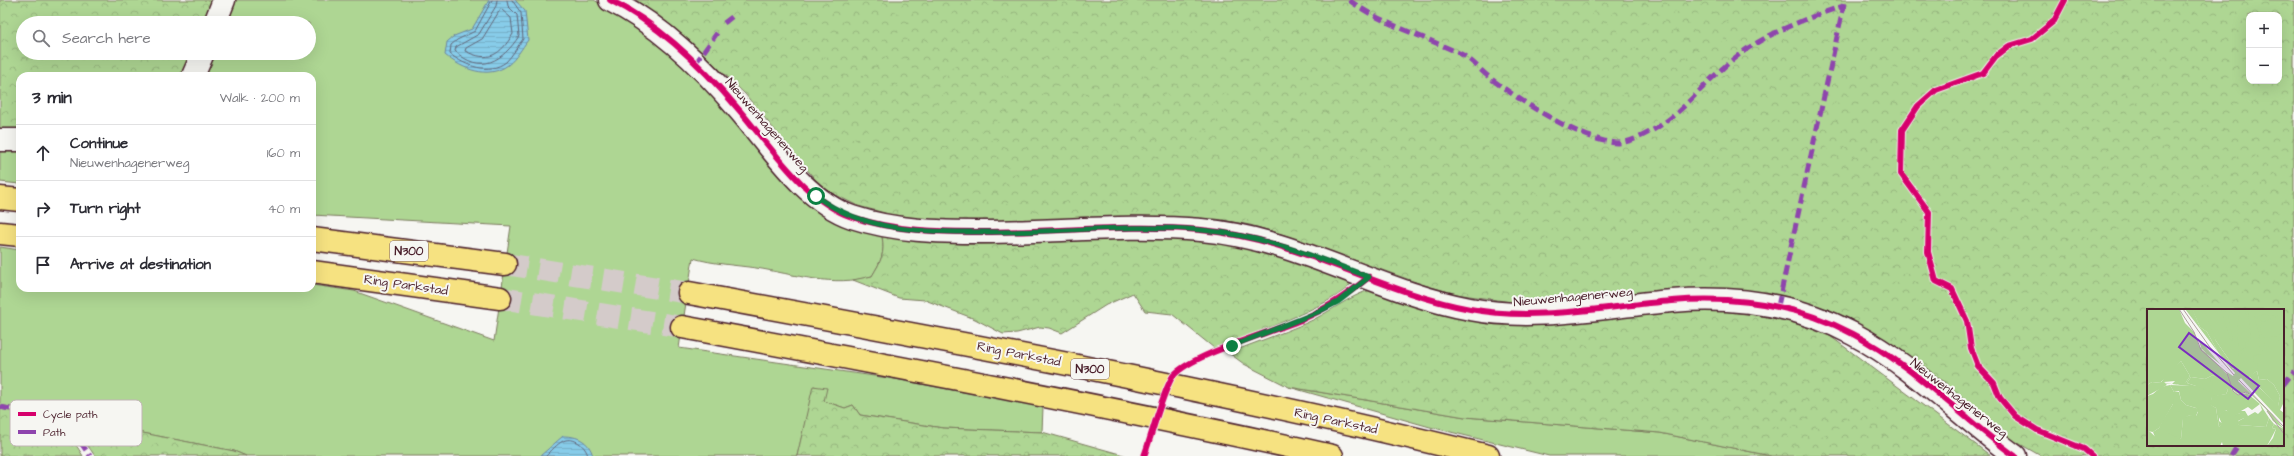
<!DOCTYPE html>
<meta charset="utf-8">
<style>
:root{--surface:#fff;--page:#f7f7f7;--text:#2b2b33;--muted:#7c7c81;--line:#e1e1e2}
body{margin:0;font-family:"Architects Daughter",sans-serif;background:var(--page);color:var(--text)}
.controls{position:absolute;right:12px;top:12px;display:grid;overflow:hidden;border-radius:8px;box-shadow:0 4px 16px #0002}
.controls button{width:36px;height:36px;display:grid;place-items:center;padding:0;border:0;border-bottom:1px solid var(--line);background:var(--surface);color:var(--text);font:20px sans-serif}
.stop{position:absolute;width:12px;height:12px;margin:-9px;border:3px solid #0b8043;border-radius:50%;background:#fff}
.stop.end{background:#0b8043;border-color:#fff;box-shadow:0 1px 4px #0008}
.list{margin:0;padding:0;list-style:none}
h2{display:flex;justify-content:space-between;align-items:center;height:52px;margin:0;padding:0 16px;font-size:17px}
h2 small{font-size:13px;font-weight:400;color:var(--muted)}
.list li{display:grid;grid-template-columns:26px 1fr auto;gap:12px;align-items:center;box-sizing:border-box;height:56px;padding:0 16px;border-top:1px solid var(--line)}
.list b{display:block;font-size:15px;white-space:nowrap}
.list p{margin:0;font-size:13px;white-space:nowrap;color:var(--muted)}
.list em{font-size:13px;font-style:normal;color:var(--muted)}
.icon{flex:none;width:22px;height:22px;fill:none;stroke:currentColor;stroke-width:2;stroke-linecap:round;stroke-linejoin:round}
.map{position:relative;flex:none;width:2294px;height:456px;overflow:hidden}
.search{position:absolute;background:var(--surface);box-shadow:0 4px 16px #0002;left:16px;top:16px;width:300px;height:44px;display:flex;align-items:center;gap:10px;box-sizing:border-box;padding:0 14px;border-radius:22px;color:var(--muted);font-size:15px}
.panel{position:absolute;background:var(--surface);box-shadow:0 4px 16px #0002;left:16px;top:72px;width:300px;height:220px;border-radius:12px}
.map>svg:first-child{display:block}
.green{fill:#aed693;stroke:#7c7a5f}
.forest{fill:url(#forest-crowns);stroke:#7c7a5f;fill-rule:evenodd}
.water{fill:url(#water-rules);stroke:#6f879d}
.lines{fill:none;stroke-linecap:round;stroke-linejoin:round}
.shore{stroke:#626477;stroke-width:1}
.highway-tunnel{stroke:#d4cbca;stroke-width:22;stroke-dasharray:22 11;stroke-linecap:butt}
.street-casing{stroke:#4a1f2b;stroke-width:25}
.highway-casing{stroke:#4a1f2b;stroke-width:25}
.street{stroke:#f6f6f2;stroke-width:22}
.highway{stroke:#f6e281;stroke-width:22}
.quiet{stroke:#8e44ad;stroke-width:5;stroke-dasharray:10 5;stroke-linecap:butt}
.cycleway-casing{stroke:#f6f6f2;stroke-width:8}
.cycleway{stroke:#d6006c;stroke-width:6}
.route{stroke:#0b8043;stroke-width:5}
.labels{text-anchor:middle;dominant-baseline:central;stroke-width:4;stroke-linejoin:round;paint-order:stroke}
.shield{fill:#f6f6f2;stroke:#7e6067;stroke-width:1}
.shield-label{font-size:12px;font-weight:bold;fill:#4a1f2b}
.street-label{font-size:13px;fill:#4a1f2b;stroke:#f6f6f2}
.inset-road{fill:none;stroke:#b1a0a2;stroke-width:1}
.view{fill:#7b2cbf;fill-opacity:0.15;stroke:#7b2cbf;stroke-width:2}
.inset-edge{fill:none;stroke:#4a1f2b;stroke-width:2}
.key{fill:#f6f6f2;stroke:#c2b6b6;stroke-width:1}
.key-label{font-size:11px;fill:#4a1f2b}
</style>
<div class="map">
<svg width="2294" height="456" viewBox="0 0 2294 456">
<defs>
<pattern id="forest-crowns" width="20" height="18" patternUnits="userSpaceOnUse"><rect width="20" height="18" fill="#aed693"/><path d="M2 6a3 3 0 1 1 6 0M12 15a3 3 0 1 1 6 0" fill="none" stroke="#97b77f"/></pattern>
<pattern id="water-rules" width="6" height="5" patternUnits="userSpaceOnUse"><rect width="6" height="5" fill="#87cce9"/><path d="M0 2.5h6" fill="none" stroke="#76afc8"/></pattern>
</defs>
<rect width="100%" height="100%" fill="#f6f6f2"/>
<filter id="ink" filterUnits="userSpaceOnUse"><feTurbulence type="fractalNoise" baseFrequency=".025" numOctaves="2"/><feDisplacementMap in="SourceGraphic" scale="8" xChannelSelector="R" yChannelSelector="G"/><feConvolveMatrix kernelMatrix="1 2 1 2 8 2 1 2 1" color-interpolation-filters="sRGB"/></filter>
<g filter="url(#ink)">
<path class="green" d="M236 0H594L613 11 674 55 729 110 760 147 882 236C885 254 881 261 872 276 834 288 794 274 756 268 735 265 713 264 693 258L679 348 895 379 1043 407 1042 432 943 428 860 415 853 405 845 408 824 401 820 388 814 386 797 456H246L234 451 0 405V247L20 250V288H312V285L354 291 494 341 511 226 312 215V76H204L213 53H309V23H227Z
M0 150 20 151V184L0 182Z
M1289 387 1465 417 1660 433 1771 456H1549L1430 427Z"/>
<path class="forest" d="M0 0H212L203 23H23V53H191L180 76H20V129H0Z
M636 0H2294V456H2041L2006 436 1946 388 1761 293 1701 288 1555 302H1511L1456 294 1424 285 1284 235 1250 225 1216 219 1164 217 965 222 926 220 889 214 858 206 828 191 814 178 745 94 690 41ZM2249 15H2279V81H2249ZM2148 310H2283V445H2148Z
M882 236C913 240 944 244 975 244 1050 243 1127 232 1202 240 1255 245 1303 264 1353 281 1342 303 1241 338 1214 348L1172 314 1145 311 1133 293 1106 305 1062 333 1049 328 1040 327 1017 333 1003 334 975 319 925 300 899 298 853 280 872 276C881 261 885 254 882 236Z
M1373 289 1417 306 1722 311 1762 316 1795 323 1830 336 1991 456H1771L1660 433 1465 417 1289 387 1244 364 1229 353C1254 343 1280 334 1304 324 1328 314 1348 296 1373 289Z
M813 386 827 388 824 401 845 408 853 405 860 415 943 428 1042 432 1127 456H797Z
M0 409C42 417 60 417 83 456H0Z
M52 415 234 451 246 456H95C83 438 71 425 52 415Z"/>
<path class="water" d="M489 0H515L525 11 528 40C522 48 516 59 508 65 488 80 462 69 445 55L447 42 454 36 472 29Z
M563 436C578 436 589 441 593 456H540Z"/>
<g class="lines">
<path class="shore" d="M492 0 475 31 457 40 451 45 450 54C465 66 489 75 506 62 512 56 518 46 523 39L521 13 512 0
M497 0 496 6 479 34 456 47 455 51C480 75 503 61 519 36L517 15 508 6 507 0
M501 9 511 18 513 34C500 55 489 63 465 51L466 48 482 39Z
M546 456C551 451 557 444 563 441 574 436 586 446 588 456"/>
<path class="highway-tunnel" d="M505 264 689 293
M500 298 682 327"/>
<defs>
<path id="street" d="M610 0C661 25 704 68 740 111 771 147 805 201 852 217 894 231 939 232 983 232 1055 232 1129 224 1201 230 1297 238 1378 292 1470 309 1536 322 1606 306 1672 301 1734 296 1797 304 1853 334 1913 365 1961 417 2015 456
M215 23 224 0
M193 76 203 53
M0 140H20"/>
<path id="highway" d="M0 198 20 200
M0 233 20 235
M312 239 505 264
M312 272 500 298
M689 293C957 342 1224 391 1488 456
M682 327C900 367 1116 408 1332 456"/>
</defs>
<use href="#street" class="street-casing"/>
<use href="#highway" class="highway-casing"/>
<use href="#street" class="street"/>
<use href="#highway" class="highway"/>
<path class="quiet" d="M1349 0C1381 24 1426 37 1461 54 1471 59 1480 70 1489 77 1517 99 1581 141 1617 143 1628 143 1643 136 1653 130 1681 114 1700 88 1723 68 1756 37 1801 20 1843 6
M724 23 733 16
M695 64 717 33
M1778 306 1845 0
M2283 385 2294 371
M0 407C45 416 63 414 90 456
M2231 456 2238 445"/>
<defs>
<path id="cycleway" d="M610 0C661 25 704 68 740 111 771 147 805 201 852 217 894 231 939 232 983 232 1055 232 1129 224 1201 230 1297 238 1378 292 1470 309 1536 322 1606 306 1672 301 1734 296 1797 304 1853 334 1913 365 1961 417 2015 456
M2065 0 2054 21 2032 39 2009 46 1996 56 1983 73 1936 90 1918 106 1902 130 1901 174 1929 212 1928 252 1936 281 1952 289 1967 321 1971 348 1978 366 1994 383 2000 398 2015 416 2037 430 2084 449 2092 456
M1144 456C1151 438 1163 390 1173 376 1191 354 1273 332 1303 319 1328 308 1348 294 1369 277"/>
</defs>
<use href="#cycleway" class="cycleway-casing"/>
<use href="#cycleway" class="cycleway"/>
</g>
</g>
<g class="lines" filter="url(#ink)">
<path class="route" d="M816 196C866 234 932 232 993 232 1062 232 1132 224 1201 230 1260 235 1315 256 1369 277L1338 302 1318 312 1232 346"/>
</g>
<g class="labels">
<g class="shield">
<rect x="390" y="241" width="38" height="20" rx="3"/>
<rect x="1071" y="359" width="38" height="20" rx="3"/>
</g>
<g class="shield-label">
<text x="409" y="251">N300</text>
<text x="1090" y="369">N300</text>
</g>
<g class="street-label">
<text transform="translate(767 125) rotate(49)">Nieuwenhagenerweg</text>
<text transform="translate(406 285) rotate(8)">Ring Parkstad</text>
<text transform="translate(1573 297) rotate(-5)">Nieuwenhagenerweg</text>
<text transform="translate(1019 354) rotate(11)">Ring Parkstad</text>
<text transform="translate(1959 398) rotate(38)">Nieuwenhagenerweg</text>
<text transform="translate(1336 421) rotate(12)">Ring Parkstad</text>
</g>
</g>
<g transform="translate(2147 309)">
<rect width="137" height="137" fill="#f6f6f2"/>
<path d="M38 0 46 1 53 18 60 23 71 43ZM52 0H137V93L133 101 137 104V115L94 69 91 72 125 105 137 120 126 112 119 100 103 85 99 83 91 85 85 80 80 63 86 67 88 64 79 54 86 60 87 58 69 32ZM110 62 112 71 120 70 127 76 133 87 131 97 102 68ZM34 52 43 67 39 73 36 76 25 75 28 72 17 73 20 76 0 87V76L5 73 14 74 20 64ZM66 66 74 72 81 81 79 85 65 88 64 96 69 99 72 118 75 115 71 106 78 101 85 104V107L93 104 97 109 91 112 92 116 119 118 122 109 127 115 125 119 129 120 120 137H76L75 133 73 137 11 136 6 123 12 119 14 114 34 130 36 109 43 106 49 107 51 103 49 99 39 96 34 91 32 82 27 83 23 76 49 77 40 74 44 68 58 70Z" fill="#aed693" fill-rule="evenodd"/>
<path d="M0 0H32L38 14 47 23 52 37 81 66 85 81 91 86 100 84 113 95 105 101 101 98 94 102H98L101 107 108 103 111 105 115 101 113 95 122 109 119 118 92 116 90 113 97 109H93V104L86 108 79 101 72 106V112L76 115 72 118 69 99 63 96 65 87 79 85 81 81 66 66 58 70 44 68 40 74 52 78 5 73 0 76ZM34 52 43 67 39 73 30 76 14 73ZM45 0H57L69 32 87 58 85 60 71 43 60 23 53 18ZM74 0 81 5 86 32 83 30ZM93 0H98L99 6 101 0 104 30 100 28 102 33H99L98 39 93 41 97 42 92 47 90 20ZM117 5 121 6 131 7 116 13 110 8ZM107 7 115 12 113 20 116 29 130 27 137 23V28L114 43 112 38 117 37 118 33 114 29 110 30 113 28ZM51 29 74 56 82 62 55 41ZM113 45 116 49 111 54 110 60 105 55 107 53 106 47ZM110 62 112 71 120 70 127 76 133 87 131 98 102 67ZM61 71 66 73 65 84 52 78ZM26 83H32L34 91 39 96 52 100 48 109 43 106 36 110 34 130 20 124 14 114 26 95ZM127 115 137 120V137H120L126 129 129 120 125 119ZM1 121 13 132V137H0Z" fill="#aed693" fill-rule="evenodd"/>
<path d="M23 76 27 83 26 95 12 119 6 123 0 122V87L6 85 14 78Z" fill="#aed693"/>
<path class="inset-road" d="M32 0 47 23 54 41 80 64 86 82 91 86 99 83 104 86M36 0 62 37 87 66M92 71 137 118M120 102 137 125"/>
<path class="view" d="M42 24 112 77 101 90 32 38Z"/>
<rect width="137" height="137" class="inset-edge"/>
</g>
<rect x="10" y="400" width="132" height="46" rx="6" class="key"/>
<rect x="18" y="412" width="18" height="4" fill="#d6006c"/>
<rect x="18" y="430" width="18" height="4" fill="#8e44ad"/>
<g class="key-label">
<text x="43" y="418">Cycle path</text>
<text x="43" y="436">Path</text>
</g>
</svg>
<div class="controls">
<button>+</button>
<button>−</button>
</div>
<div class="stop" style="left:816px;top:196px"></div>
<div class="stop end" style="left:1232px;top:346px"></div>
<div class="search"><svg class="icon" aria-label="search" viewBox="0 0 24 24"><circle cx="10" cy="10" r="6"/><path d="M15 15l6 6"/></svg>Search here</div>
<section class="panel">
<h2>3 min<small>Walk · 200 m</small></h2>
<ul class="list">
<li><svg class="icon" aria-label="ahead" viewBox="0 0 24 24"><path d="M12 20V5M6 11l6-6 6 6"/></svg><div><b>Continue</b><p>Nieuwenhagenerweg</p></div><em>160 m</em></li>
<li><svg class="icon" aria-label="right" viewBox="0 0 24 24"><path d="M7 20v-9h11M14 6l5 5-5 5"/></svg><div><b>Turn right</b></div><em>40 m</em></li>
<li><svg class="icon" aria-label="arrive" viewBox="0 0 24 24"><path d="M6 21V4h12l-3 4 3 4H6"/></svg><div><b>Arrive at destination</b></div></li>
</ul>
</section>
</div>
